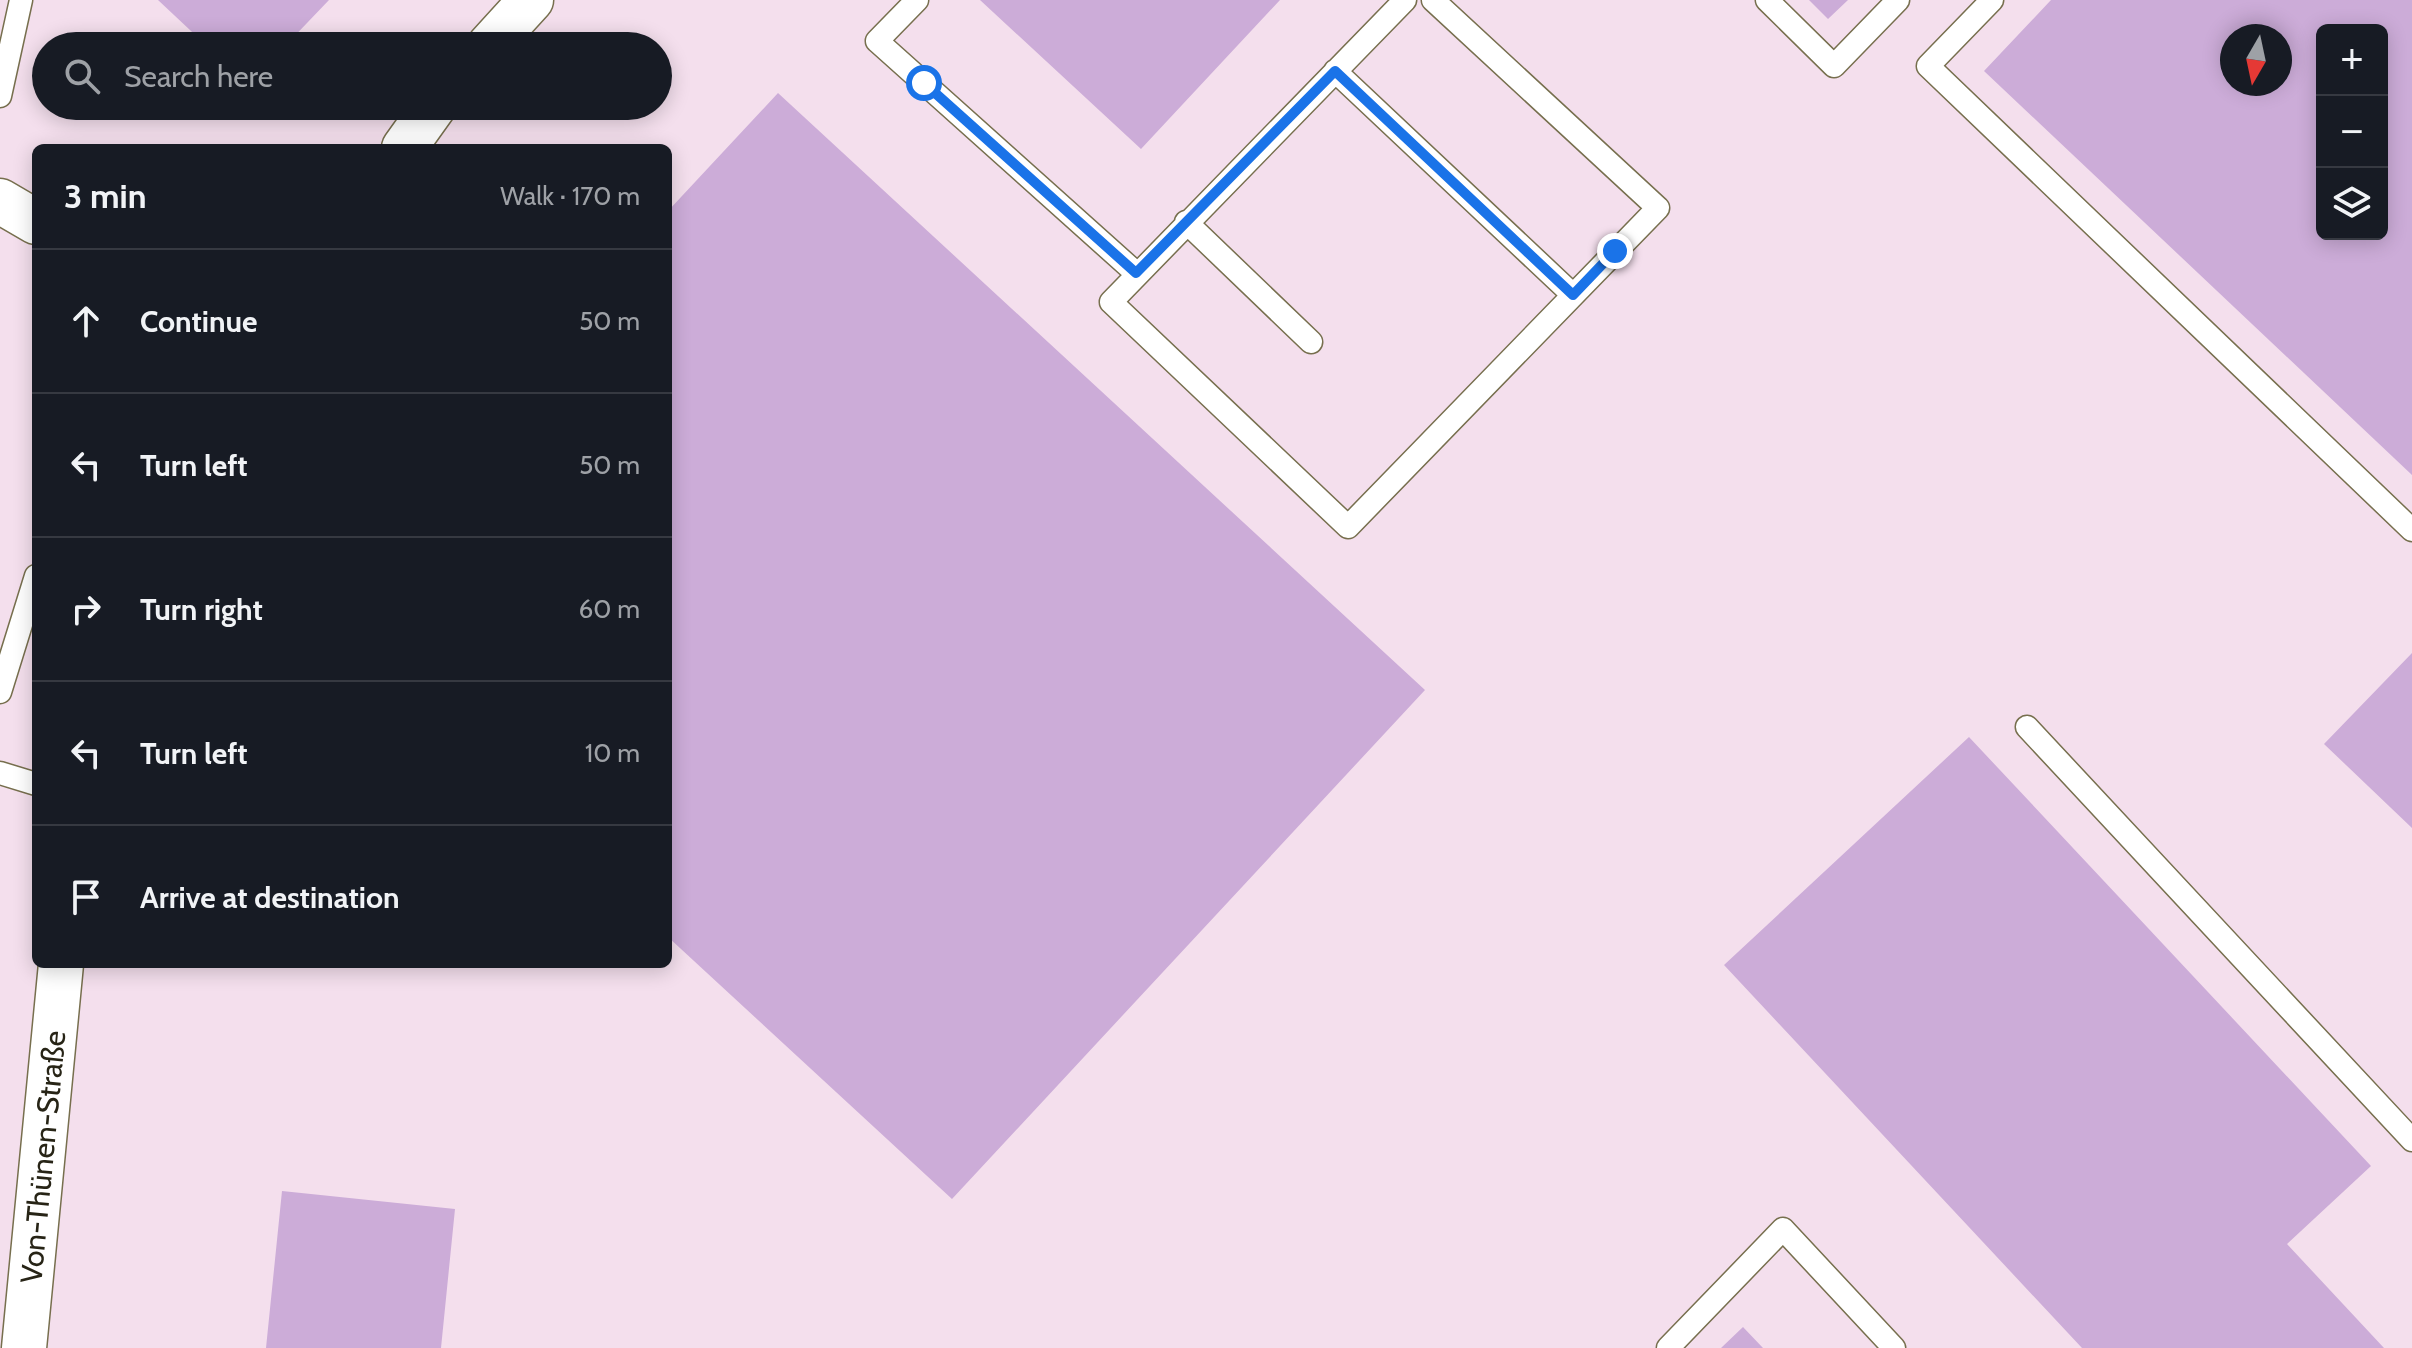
<!DOCTYPE html>
<meta charset="utf-8">
<style>
:root{--surface:#171b24;--page:#242831;--text:#f1f3f6;--muted:#9ea1a6;--line:#363941}
body{margin:0;font-family:Cabin,sans-serif;background:var(--page);color:var(--text)}
.controls{position:absolute;right:24px;top:24px;display:grid;overflow:hidden;border-radius:12px;box-shadow:0 4px 20px #0003}
.controls button{width:72px;height:72px;display:grid;place-items:center;padding:0;border:0;border-bottom:2px solid var(--line);background:var(--surface);color:var(--text);font:40px sans-serif}
.compass{position:absolute;left:2220px;top:24px;width:72px;height:72px;border-radius:50%;background:var(--surface);box-shadow:0 4px 20px #0003;rotate:189deg}
.stop{position:absolute;width:24px;height:24px;margin:-18px;border:6px solid #1a73e8;border-radius:50%;background:#fff}
.stop.end{background:#1a73e8;border-color:#fff;box-shadow:0 2px 8px #0008}
.list{margin:0;padding:0;list-style:none}
h2{display:flex;justify-content:space-between;align-items:center;height:104px;margin:0;padding:0 32px;font-size:34px}
h2 small{font-size:26px;font-weight:400;color:var(--muted)}
.list li{display:grid;grid-template-columns:52px 1fr auto;gap:24px;align-items:center;box-sizing:border-box;height:144px;padding:0 32px;border-top:2px solid var(--line)}
.list b{display:block;font-size:30px;white-space:nowrap}
.list em{font-size:26px;font-style:normal;color:var(--muted)}
.icon{flex:none;width:44px;height:44px;fill:none;stroke:currentColor;stroke-width:2;stroke-linecap:round;stroke-linejoin:round}
.map{position:relative;flex:none;width:2412px;height:1348px;overflow:hidden}
.search{position:absolute;background:var(--surface);box-shadow:0 4px 20px #0003;left:32px;top:32px;width:640px;height:88px;display:flex;align-items:center;gap:20px;box-sizing:border-box;padding:0 28px;border-radius:44px;color:var(--muted);font-size:30px}
.panel{position:absolute;background:var(--surface);box-shadow:0 4px 20px #0003;left:32px;top:144px;width:640px;height:824px;border-radius:12px}
.map>svg:first-child{display:block}
.industrial{fill:#f4dfed;fill-rule:evenodd}
.building{fill:#ccacd8;fill-rule:evenodd}
.lines{fill:none;stroke-linecap:round;stroke-linejoin:round}
.lane-casing{stroke:#776f4e;stroke-width:25}
.street-casing{stroke:#776f4e;stroke-width:47}
.lane{stroke:#fff;stroke-width:22}
.street{stroke:#fff;stroke-width:44}
.route{stroke:#1a73e8;stroke-width:10}
.labels{text-anchor:middle;dominant-baseline:central;stroke-width:7;stroke-linejoin:round;paint-order:stroke}
.street-label{font-size:30px;fill:#272416;stroke:#fffdf6}
</style>
<div class="map">
<svg width="2412" height="1348" viewBox="0 0 2412 1348">
<rect width="100%" height="100%" fill="#f9f1cc"/>
<path class="industrial" d="M0 0H2412V1348H0ZM2322 30H2382V234H2322ZM2232 36H2280V84H2232ZM46 46H658V106H46ZM36 148H668V964H36Z"/>
<path class="building" d="M158 0H329L285 46H207Z
M980 0H1280L1141 149Z
M1809 0H1848L1828 19Z
M2051 0H2412V475L1984 71ZM2322 30H2382V234H2322ZM2232 36H2280V84H2232Z
M778 93 1425 690 952 1199 668 937V211Z
M2412 653V828L2324 744Z
M1969 737 2371 1166 2287 1244 2384 1348H2082L1724 965Z
M282 1191 455 1209 441 1348H266Z
M1743 1327 1763 1348H1721Z"/>
<g class="lines">
<defs>
<path id="lane" d="M917 0 877 41 1136 273
M1405 0 1111 302 1348 527 1658 208 1433 0
M1767 0 1834 66 1898 0
M1992 0 1928 66 2412 530
M1335 71 1573 295
M0 96 21 0
M1186 222 1311 342
M0 692 36 576
M2027 727 2412 1140
M0 773 36 784
M1668 1348 1783 1229 1894 1348"/>
<g id="street">
<path d="M489 46 531 0"/>
<path d="M404 148 434 106"/>
<path d="M0 201 36 222"/>
<path id="s1" d="M24 1348 61 964"/>
</g>
</defs>
<use href="#lane" class="lane-casing"/>
<use href="#street" class="street-casing"/>
<use href="#lane" class="lane"/>
<use href="#street" class="street"/>
</g>
<g class="lines">
<path class="route" d="M924 83 1136 273 1335 71 1573 295 1615 251"/>
</g>
<g class="labels">
<g class="street-label">
<text stroke="none"><textPath href="#s1" startOffset="192">Von-Thünen-Straße</textPath></text>
</g>
</g>
</svg>
<div class="controls">
<button>+</button>
<button>−</button>
<button><svg class="icon" aria-label="layers" viewBox="0 0 24 24"><path d="M12 4l9 5-9 5-9-5zM3 14l9 5 9-5"/></svg></button>
</div>
<svg class="compass" viewBox="-18 -18 36 36"><path d="M0-13l5 13h-10z" fill="#e53935"/><path d="M0 13l5-13h-10z" fill="#9ea1a6"/></svg>
<div class="stop" style="left:924px;top:83px"></div>
<div class="stop end" style="left:1615px;top:251px"></div>
<div class="search"><svg class="icon" aria-label="search" viewBox="0 0 24 24"><circle cx="10" cy="10" r="6"/><path d="M15 15l6 6"/></svg>Search here</div>
<section class="panel">
<h2>3 min<small>Walk · 170 m</small></h2>
<ul class="list">
<li><svg class="icon" aria-label="ahead" viewBox="0 0 24 24"><path d="M12 20V5M6 11l6-6 6 6"/></svg><div><b>Continue</b></div><em>50 m</em></li>
<li><svg class="icon" aria-label="left" viewBox="0 0 24 24"><path d="M17 20v-9H6M10 6l-5 5 5 5"/></svg><div><b>Turn left</b></div><em>50 m</em></li>
<li><svg class="icon" aria-label="right" viewBox="0 0 24 24"><path d="M7 20v-9h11M14 6l5 5-5 5"/></svg><div><b>Turn right</b></div><em>60 m</em></li>
<li><svg class="icon" aria-label="left" viewBox="0 0 24 24"><path d="M17 20v-9H6M10 6l-5 5 5 5"/></svg><div><b>Turn left</b></div><em>10 m</em></li>
<li><svg class="icon" aria-label="arrive" viewBox="0 0 24 24"><path d="M6 21V4h12l-3 4 3 4H6"/></svg><div><b>Arrive at destination</b></div></li>
</ul>
</section>
</div>
